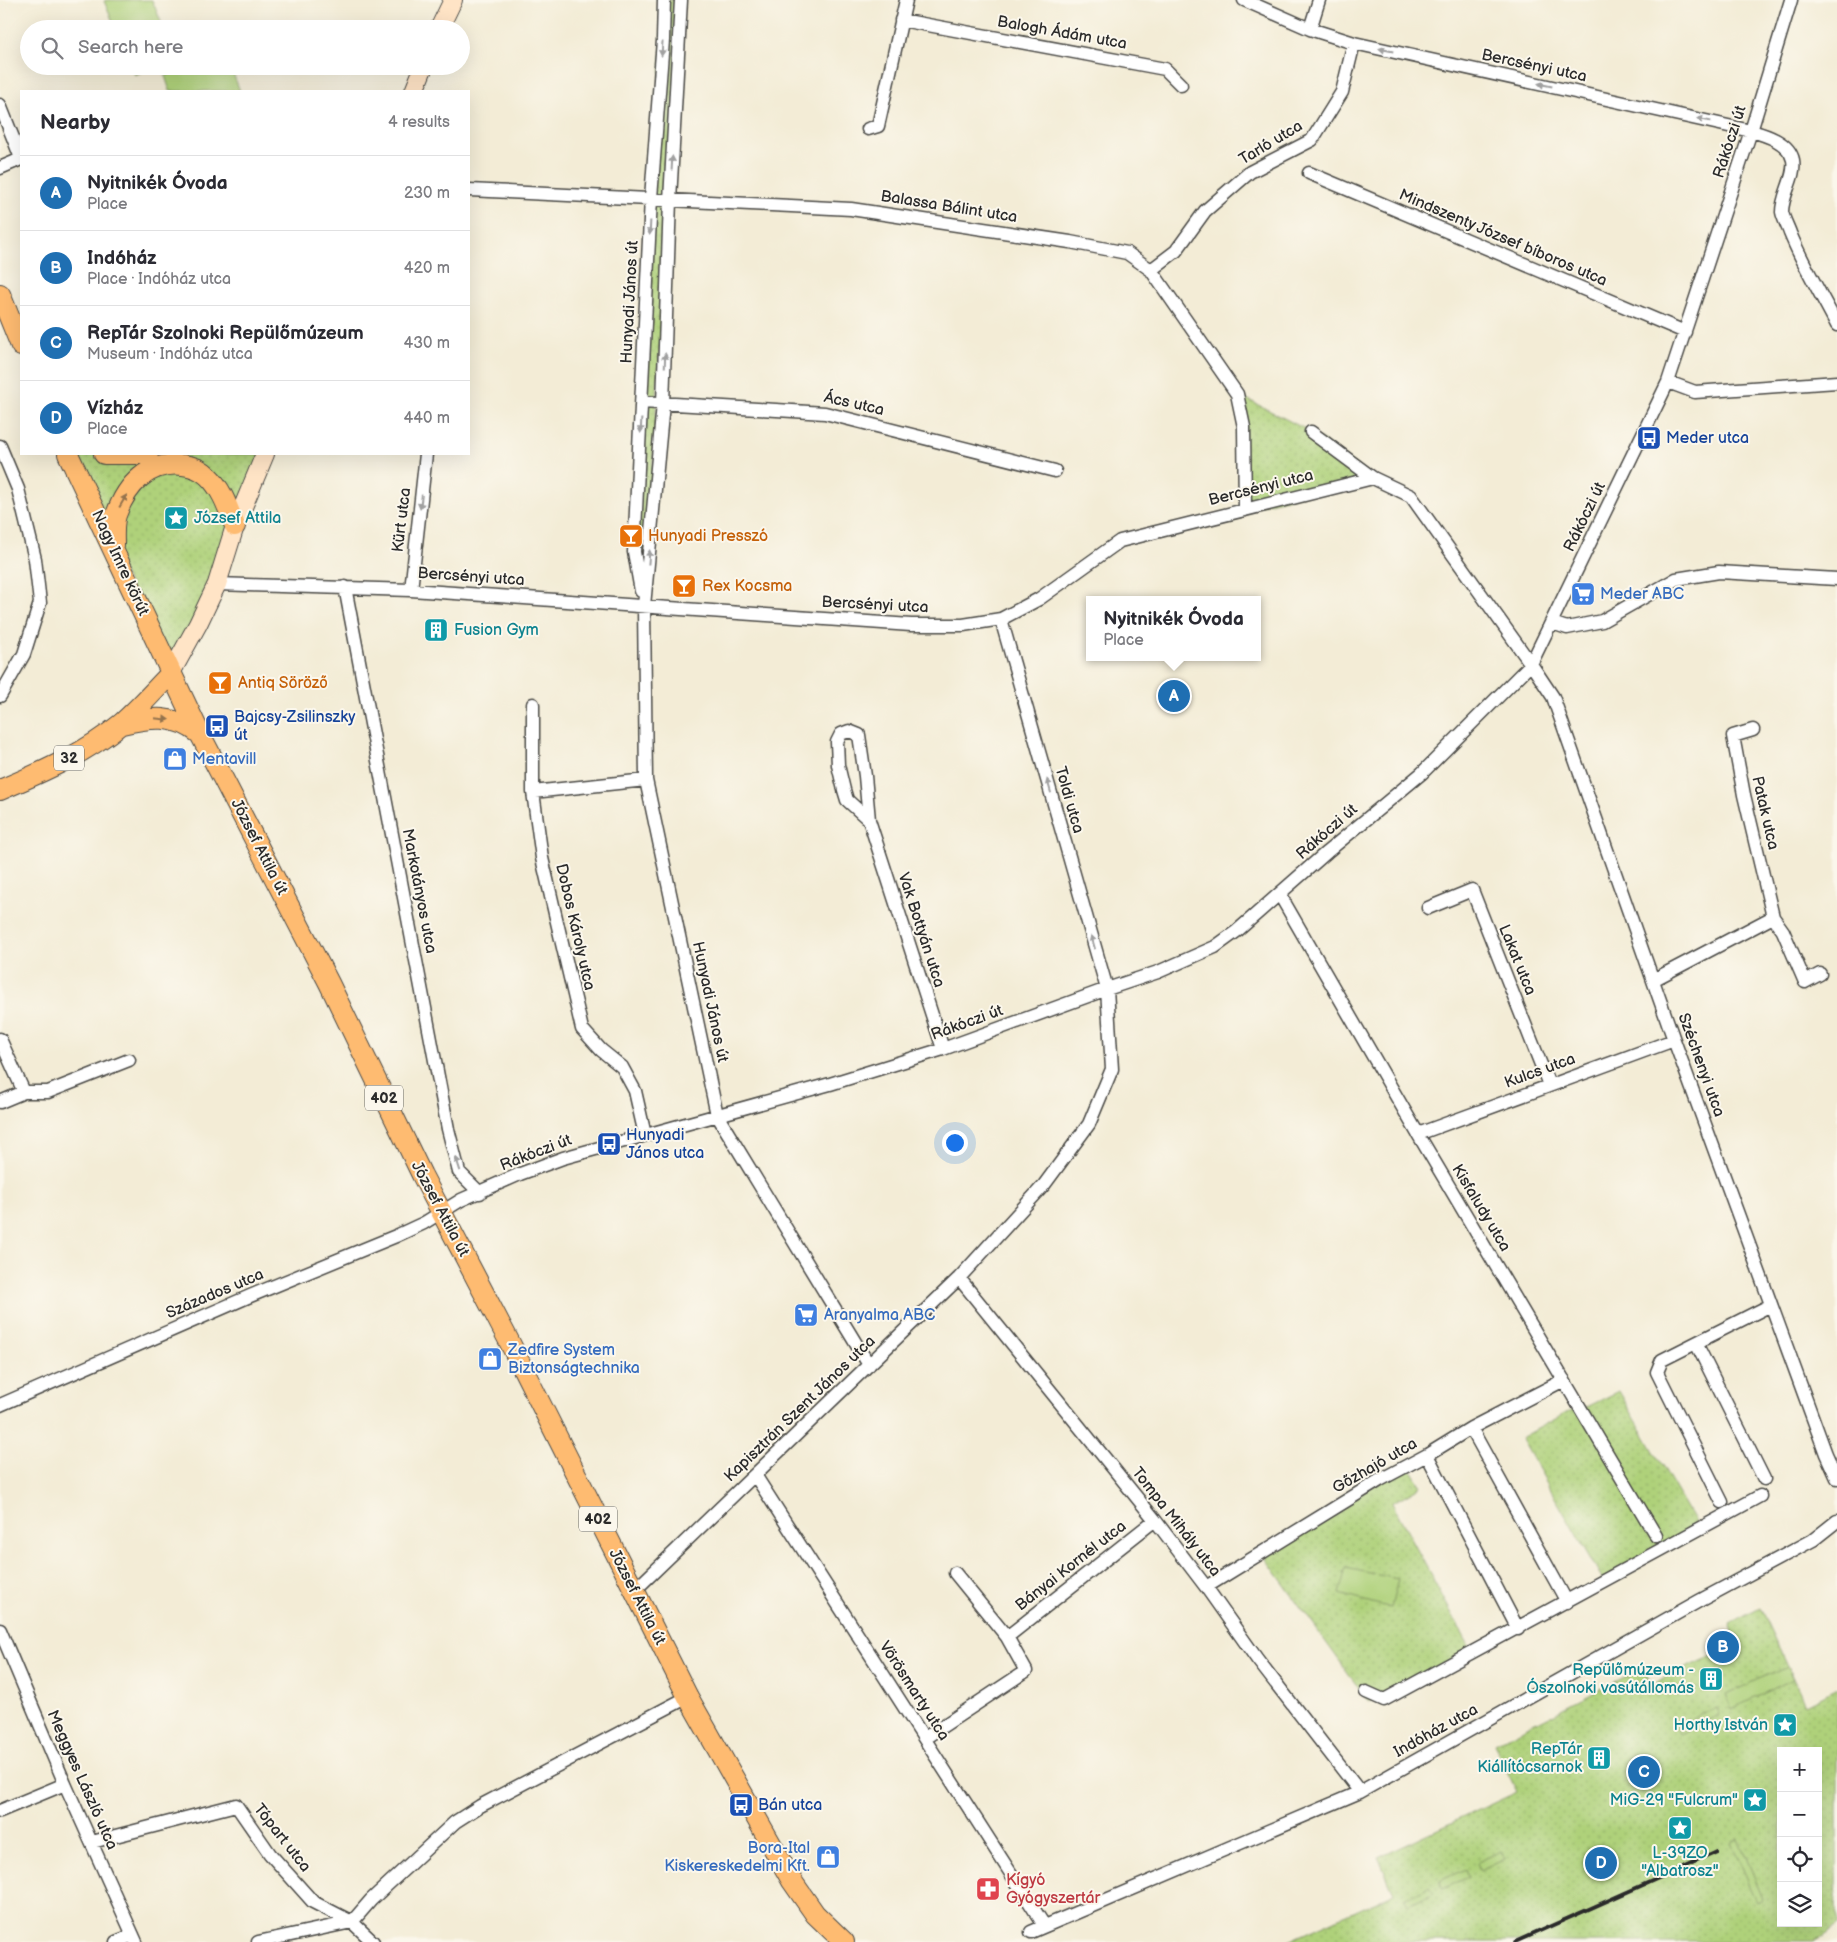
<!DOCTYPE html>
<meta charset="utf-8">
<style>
:root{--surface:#fff;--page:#f2f2f3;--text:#2b2b33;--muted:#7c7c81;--line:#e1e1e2;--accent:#1f6fb2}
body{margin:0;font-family:"Balsamiq Sans",sans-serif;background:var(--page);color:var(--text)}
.controls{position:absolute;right:15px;bottom:15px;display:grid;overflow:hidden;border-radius:0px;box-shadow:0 5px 20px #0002}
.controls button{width:45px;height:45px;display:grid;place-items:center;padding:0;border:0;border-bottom:1px solid var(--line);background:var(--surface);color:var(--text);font:25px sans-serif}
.you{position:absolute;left:954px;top:1142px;width:18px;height:18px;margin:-12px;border:4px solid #fff;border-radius:50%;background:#1a73e8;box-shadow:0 0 0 8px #1a73e833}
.badge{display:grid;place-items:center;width:32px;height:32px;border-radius:50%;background:var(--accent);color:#fff;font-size:16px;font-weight:700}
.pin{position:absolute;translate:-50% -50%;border:2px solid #fff;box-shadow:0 1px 5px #0006}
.popup{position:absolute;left:1086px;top:596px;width:175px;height:65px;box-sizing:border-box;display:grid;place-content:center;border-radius:0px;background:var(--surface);filter:drop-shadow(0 1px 4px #0005);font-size:16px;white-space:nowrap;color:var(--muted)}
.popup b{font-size:19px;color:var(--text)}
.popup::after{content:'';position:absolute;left:50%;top:100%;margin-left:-10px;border:10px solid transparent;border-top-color:var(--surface)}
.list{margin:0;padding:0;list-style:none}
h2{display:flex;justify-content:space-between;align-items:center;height:65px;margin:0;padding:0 20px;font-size:21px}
h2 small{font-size:16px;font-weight:400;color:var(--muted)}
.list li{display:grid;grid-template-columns:32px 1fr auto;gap:15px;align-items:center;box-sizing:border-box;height:75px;padding:0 20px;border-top:1px solid var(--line)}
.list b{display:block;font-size:19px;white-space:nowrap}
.list p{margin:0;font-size:16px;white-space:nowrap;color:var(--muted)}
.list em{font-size:16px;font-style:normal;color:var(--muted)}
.icon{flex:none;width:28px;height:28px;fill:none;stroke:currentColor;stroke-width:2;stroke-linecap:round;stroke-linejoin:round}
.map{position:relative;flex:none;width:1837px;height:1942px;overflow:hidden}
.search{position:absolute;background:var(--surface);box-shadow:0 5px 20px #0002;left:20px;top:20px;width:450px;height:55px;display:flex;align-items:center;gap:12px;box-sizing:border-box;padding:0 18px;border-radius:28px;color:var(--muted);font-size:19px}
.panel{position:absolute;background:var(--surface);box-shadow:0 5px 20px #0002;left:20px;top:90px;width:450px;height:365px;border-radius:0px}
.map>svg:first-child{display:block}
.park{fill:url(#park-dots);stroke:#6d7e52;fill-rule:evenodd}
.garden{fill:#afd17a;stroke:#6d7e52}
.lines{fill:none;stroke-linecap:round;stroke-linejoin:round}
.street-casing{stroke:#494845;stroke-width:15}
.secondary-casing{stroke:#494845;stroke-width:20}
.primary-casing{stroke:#494845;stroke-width:22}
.street{stroke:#fff;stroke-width:12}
.secondary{stroke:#ffe4c6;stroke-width:18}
.primary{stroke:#febb71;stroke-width:20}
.rail{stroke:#2b2b2b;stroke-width:4}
.oneway{fill:#a0a0a0}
.oneway2{fill:#94734e}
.labels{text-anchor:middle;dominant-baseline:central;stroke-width:4;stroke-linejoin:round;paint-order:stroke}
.shield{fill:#fbf7ec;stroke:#696865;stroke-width:1}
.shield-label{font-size:15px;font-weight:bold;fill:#2b2b2b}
.street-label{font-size:16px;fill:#2b2b2b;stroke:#fbf7ec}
.transit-label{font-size:16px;fill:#164399;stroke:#fbf7ec;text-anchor:start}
.culture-label{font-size:16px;fill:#0d838f;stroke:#fbf7ec;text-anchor:end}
.food-label{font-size:16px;fill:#c56008;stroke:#fbf7ec;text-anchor:start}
.shop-label{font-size:16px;fill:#366cbe;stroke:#fbf7ec;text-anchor:start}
.health-label{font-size:16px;fill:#be3a42;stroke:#fbf7ec;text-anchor:start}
</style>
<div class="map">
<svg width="1837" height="1942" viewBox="0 0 1837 1942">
<defs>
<pattern id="park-dots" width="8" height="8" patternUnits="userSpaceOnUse" patternTransform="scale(1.25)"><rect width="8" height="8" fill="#afd17a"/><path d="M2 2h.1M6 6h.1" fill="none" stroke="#97b46a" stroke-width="1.8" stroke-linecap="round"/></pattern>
</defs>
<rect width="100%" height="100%" fill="#fbf7ec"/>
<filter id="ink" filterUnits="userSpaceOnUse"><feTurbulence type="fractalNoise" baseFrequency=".02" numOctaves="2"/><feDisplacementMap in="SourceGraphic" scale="10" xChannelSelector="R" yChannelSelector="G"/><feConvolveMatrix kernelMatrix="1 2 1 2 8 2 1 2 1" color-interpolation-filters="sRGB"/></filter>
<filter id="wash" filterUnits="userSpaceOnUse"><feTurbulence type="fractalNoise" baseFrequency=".0096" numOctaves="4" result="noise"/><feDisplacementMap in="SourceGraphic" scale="20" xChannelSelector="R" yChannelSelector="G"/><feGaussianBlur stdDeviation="1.12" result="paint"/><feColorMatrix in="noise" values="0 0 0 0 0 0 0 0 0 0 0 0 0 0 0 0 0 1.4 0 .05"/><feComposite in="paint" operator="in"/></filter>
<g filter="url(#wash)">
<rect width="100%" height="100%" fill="#f3ecd6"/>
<path class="park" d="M664 0H681L644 606 634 552Z
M1237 394 1311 432 1373 478 1245 509Z
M68 454H265L171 673Z
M1619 1391 1699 1529 1603 1581 1521 1438 1579 1406 1581 1410Z
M1408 1465 1421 1486 1392 1503 1473 1653 1369 1702 1266 1559 1268 1549Z
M1760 1608 1805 1704 1837 1688V1925L1814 1942H1287L1394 1893 1378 1857 1517 1792 1494 1744 1644 1667 1653 1686 1666 1677 1738 1644 1730 1624ZM1781 1751H1818V1923H1781Z"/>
<path class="garden" d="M107 0H152L164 29H116L104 1Z
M131 66H154L135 75Z
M192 66H230L240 91H170L165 76Z
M1346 1568 1398 1579 1391 1608 1339 1594Z
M1787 1666 1793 1679 1732 1709 1726 1694Z
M1716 1708 1719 1715 1679 1734 1676 1727Z
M1738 1838 1763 1898 1757 1901 1731 1842Z
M1501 1851 1505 1859 1480 1871 1476 1863Z
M1465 1869 1468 1877 1443 1889 1440 1881Z
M1430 1886 1434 1893 1409 1905 1405 1898Z"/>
</g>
<g filter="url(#ink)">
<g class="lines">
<defs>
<path id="street" d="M681 0 670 200 663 404 644 606 646 780 717 1115 869 1365
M1244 0 1310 29 1354 43 1751 131C1766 135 1789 142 1793 160 1796 177 1782 194 1782 212 1783 218 1788 227 1790 233 1803 265 1821 294 1837 325
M901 20 1165 69 1181 85
M1310 29 1319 0
M0 105 21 158
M868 129 878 126 906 0
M0 168 21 159
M1309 173 1685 332
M469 190 851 209 1070 242 1127 253 1151 270 1237 394 1244 427 1245 509
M1151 270 1176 251 1205 211 1250 172 1312 140 1342 92 1354 43
M1668 382 1695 392 1837 382
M642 402 825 413 1055 471
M1311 432 1373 478 1411 496 1531 664 1553 697 1674 1040 1826 1454 1837 1478
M0 446 18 489 35 559 40 603 24 654 0 696
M217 584 411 590 911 625H963L1001 619 1039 599 1120 541 1373 478
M345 587 448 1129 459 1172 480 1193
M411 590 426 454
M641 591 634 552 651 198 663 40 664 0
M1552 623 1567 628 1602 621 1676 579 1719 572 1837 579
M533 704V792L542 858 582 1029 601 1050 622 1067 635 1091 645 1135
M1753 730 1733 736 1744 795 1773 917 1783 931 1805 982 1820 974
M533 792 646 780
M869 820 847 800 844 790 838 765 837 742 841 734 849 731 859 735 865 776 869 820 943 1049
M1280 895 1418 1134 1656 1536
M1428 908 1472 890 1549 1085
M1653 980 1773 917
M0 1039 24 1092
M0 1102 24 1092H48L129 1060
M1418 1134 1674 1040
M959 1278 1155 1520 1206 1587 1257 1659 1360 1792
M1696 1343 1764 1479
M0 1405 250 1296 396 1236 424 1223 461 1200 520 1174 563 1158 830 1084 943 1049 1107 989 1158 972 1215 947 1237 931 1327 852 1422 773 1531 664 1668 382 1751 131 1791 0
M1471 1428 1567 1602
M1427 1455 1518 1629
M755 1475 1044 1925
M1722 1502 1657 1372 1662 1360 1771 1305
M955 1573 1007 1637
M1206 1587 1380 1480 1427 1455 1471 1428 1564 1380
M634 1591 959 1278 1044 1185 1089 1124 1112 1069 1107 989 1001 619
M0 1630 65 1784 136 1942
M1366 1692 1384 1700 1760 1496
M925 1738 1026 1671 1007 1637 1155 1520
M0 1811 65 1784
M92 1842 236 1805 270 1854 313 1902 352 1922 373 1942
M1031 1932 1360 1792 1699 1601 1813 1540 1837 1521
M116 1942 133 1935
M258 1942 352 1922 371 1900 455 1822 480 1806 688 1697"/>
<path id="secondary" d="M439 29 453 0
M414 91 424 66
M171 673 198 624 217 584 235 526 265 454"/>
<path id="primary" d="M0 294 21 346
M68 454 200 734 329 983 422 1175 509 1341 688 1697 792 1881 815 1914 844 1942
M104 454H148
M114 546C114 536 113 524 116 515 127 484 149 461 183 465 192 466 201 469 208 476 222 489 228 508 235 526
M122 724C152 717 174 714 200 734
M0 790C43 772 86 753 122 723 140 707 155 690 171 673"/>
</defs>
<use href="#street" class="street-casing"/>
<use href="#secondary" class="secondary-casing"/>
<use href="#primary" class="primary-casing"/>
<use href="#street" class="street"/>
<use href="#secondary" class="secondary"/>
<use href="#primary" class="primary"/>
<path class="rail" d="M1515 1942 1717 1852"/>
</g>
<defs><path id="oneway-solid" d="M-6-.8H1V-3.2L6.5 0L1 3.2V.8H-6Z" transform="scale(1.25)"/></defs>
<g class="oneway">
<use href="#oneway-solid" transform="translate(662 49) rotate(94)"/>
<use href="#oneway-solid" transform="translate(1386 50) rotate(-168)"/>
<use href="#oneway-solid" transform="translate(1545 85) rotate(-168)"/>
<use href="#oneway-solid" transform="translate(1704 120) rotate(-168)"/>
<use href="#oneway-solid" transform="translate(672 163) rotate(-87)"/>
<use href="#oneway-solid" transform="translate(650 228) rotate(93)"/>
<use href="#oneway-solid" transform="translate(665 360) rotate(-88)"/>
<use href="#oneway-solid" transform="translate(641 426) rotate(93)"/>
<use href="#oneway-solid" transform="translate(421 502) rotate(97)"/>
<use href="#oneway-solid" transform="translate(649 557) rotate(-85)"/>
<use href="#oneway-solid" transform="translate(1049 786) rotate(-106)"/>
<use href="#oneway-solid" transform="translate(1093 942) rotate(-106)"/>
<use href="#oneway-solid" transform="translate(458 1164) rotate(-108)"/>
</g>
<g class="oneway2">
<use href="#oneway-solid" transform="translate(123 501) rotate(-60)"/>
<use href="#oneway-solid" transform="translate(162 719) rotate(6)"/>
</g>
</g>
<defs>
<symbol id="bus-square" viewBox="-11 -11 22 22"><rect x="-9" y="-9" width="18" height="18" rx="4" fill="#1a4fb4" stroke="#fbf7ec"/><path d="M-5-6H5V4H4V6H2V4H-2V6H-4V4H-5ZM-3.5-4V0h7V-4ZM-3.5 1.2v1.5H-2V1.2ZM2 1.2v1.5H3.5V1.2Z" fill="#fff"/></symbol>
<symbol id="sight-square" viewBox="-11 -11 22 22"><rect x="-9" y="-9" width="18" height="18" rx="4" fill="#0f9aa8" stroke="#fbf7ec"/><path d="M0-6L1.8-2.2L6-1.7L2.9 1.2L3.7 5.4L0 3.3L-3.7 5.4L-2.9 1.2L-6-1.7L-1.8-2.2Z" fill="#fff"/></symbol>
<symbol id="bar-square" viewBox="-11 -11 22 22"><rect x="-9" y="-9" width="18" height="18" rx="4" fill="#e8710a" stroke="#fbf7ec"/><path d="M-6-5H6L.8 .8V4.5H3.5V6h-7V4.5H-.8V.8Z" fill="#fff"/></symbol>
<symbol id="supermarket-square" viewBox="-11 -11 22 22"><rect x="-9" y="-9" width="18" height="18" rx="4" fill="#3f7fe0" stroke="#fbf7ec"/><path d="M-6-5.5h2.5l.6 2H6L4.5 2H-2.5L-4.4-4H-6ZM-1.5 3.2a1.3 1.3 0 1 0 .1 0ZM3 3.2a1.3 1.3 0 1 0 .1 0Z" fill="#fff"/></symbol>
<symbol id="building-square" viewBox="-11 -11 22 22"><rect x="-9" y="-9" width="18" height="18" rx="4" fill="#0f9aa8" stroke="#fbf7ec"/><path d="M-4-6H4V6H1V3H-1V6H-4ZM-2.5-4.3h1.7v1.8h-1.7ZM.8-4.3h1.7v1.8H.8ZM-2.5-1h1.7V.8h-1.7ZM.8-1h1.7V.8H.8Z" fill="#fff"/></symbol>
<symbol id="shop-square" viewBox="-11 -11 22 22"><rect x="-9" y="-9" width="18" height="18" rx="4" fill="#3f7fe0" stroke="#fbf7ec"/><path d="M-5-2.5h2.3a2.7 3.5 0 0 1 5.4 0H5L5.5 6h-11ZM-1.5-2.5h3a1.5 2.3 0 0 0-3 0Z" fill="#fff"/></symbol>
<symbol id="pharmacy-square" viewBox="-11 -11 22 22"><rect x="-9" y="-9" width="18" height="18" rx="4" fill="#e0444e" stroke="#fbf7ec"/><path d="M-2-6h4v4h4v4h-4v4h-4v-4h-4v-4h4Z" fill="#fff"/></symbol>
</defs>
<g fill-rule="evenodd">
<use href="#bus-square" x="1635" y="424" width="28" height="28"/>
<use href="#sight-square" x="162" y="504" width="28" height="28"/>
<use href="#bar-square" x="617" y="522" width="28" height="28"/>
<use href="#bar-square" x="670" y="572" width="28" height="28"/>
<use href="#supermarket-square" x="1569" y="580" width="28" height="28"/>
<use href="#building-square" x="422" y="616" width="28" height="28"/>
<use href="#bar-square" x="206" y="669" width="28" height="28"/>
<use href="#bus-square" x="203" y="712" width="28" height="28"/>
<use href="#shop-square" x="161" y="745" width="28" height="28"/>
<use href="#bus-square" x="595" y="1130" width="28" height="28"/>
<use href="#supermarket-square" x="792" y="1301" width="28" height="28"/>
<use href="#shop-square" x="476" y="1345" width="28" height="28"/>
<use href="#building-square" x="1697" y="1665" width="28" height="28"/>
<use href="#sight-square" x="1771" y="1711" width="28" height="28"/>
<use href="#building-square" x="1585" y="1744" width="28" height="28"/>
<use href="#sight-square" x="1741" y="1786" width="28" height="28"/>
<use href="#bus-square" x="727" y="1791" width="28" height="28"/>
<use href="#sight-square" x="1666" y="1814" width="28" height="28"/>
<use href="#shop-square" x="814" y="1843" width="28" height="28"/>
<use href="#pharmacy-square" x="974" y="1875" width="28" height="28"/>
</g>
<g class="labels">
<g class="shield">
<rect x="54" y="745.5" width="30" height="25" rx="4"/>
<rect x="365" y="1085.5" width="38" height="25" rx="4"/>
<rect x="579" y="1506.5" width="38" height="25" rx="4"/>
</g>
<g class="shield-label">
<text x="69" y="758">32</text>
<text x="384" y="1098">402</text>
<text x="598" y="1519">402</text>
</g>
<g class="street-label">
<text transform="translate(1062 33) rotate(10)">Balogh Ádám utca</text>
<text transform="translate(1534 66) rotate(12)">Bercsényi utca</text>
<text transform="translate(1730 142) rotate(-72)">Rákóczi út</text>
<text transform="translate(1271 143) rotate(-31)">Tarló utca</text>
<text transform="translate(949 207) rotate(9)">Balassa Bálint utca</text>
<text transform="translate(1503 238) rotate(23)">Mindszenty József bíboros utca</text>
<text transform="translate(630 302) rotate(-87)">Hunyadi János út</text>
<text transform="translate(854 404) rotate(13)">Ács utca</text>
<text transform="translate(1261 488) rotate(-14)">Bercsényi utca</text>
<text transform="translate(1585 517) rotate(-64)">Rákóczi út</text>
<text transform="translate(402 520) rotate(-83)">Kürt utca</text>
<text transform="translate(120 563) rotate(65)">Nagy Imre körút</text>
<text transform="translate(471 577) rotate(4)">Bercsényi utca</text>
<text transform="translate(875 605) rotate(3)">Bercsényi utca</text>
<text transform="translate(1069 800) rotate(74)">Toldi utca</text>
<text transform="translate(1765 813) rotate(77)">Patak utca</text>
<text transform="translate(1327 832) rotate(-41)">Rákóczi út</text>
<text transform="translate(259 847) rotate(63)">József Attila út</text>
<text transform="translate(419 891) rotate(79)">Markotányos utca</text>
<text transform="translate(575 927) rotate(77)">Dobos Károly utca</text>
<text transform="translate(921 930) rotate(72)">Vak Bottyán utca</text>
<text transform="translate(1517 960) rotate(68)">Lakat utca</text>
<text transform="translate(710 1002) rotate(78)">Hunyadi János út</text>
<text transform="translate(967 1023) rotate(-20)">Rákóczi út</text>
<text transform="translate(1701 1065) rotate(70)">Széchenyi utca</text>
<text transform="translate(1540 1071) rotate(-20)">Kulcs utca</text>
<text transform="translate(536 1153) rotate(-21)">Rákóczi út</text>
<text transform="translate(1481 1208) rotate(59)">Kisfaludy utca</text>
<text transform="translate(440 1209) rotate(62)">József Attila út</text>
<text transform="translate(215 1294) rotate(-23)">Százados utca</text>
<text transform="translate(800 1409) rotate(-44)">Kapisztrán Szent János utca</text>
<text transform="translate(1375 1466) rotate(-30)">Gőzhajó utca</text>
<text transform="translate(1176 1522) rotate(52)">Tompa Mihály utca</text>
<text transform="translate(1071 1566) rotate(-38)">Bányai Kornél utca</text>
<text transform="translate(637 1597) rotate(63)">József Attila út</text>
<text transform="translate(914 1691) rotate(57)">Vörösmarty utca</text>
<text transform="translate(1436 1731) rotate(-29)">Indóház utca</text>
<text transform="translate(82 1780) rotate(66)">Meggyes László utca</text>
<text transform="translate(282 1838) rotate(52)">Tópart utca</text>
</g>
<g class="transit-label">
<text x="1666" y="438">Meder utca</text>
<text x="234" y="717">Bajcsy-Zsilinszky<tspan x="234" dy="18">út</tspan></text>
<text x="626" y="1135">Hunyadi<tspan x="626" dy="18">János utca</tspan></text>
<text x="758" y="1805">Bán utca</text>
</g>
<g class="culture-label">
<text x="194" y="518" text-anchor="start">József Attila</text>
<text x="454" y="630" text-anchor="start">Fusion Gym</text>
<text x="1694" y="1670">Repülőmúzeum -<tspan x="1694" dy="18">Ószolnoki vasútállomás</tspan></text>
<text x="1768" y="1725">Horthy István</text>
<text x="1582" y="1749">RepTár<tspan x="1582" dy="18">Kiállítócsarnok</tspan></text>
<text x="1738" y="1800">MiG-29 "Fulcrum"</text>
<text x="1680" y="1853" text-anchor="middle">L-39ZO<tspan x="1680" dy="18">"Albatrosz"</tspan></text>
</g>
<g class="food-label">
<text x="648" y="536">Hunyadi Presszó</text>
<text x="702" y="586">Rex Kocsma</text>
<text x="238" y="683">Antiq Söröző</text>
</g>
<g class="shop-label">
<text x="1600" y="594">Meder ABC</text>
<text x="192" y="759">Mentavill</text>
<text x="824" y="1315">Aranyalma ABC</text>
<text x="508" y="1350">Zedfire System<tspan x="508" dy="18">Biztonságtechnika</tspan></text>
<text x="810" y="1848" text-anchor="end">Bora-Ital<tspan x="810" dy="18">Kiskereskedelmi Kft.</tspan></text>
</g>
<g class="health-label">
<text x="1006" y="1880">Kígyó<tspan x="1006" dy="18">Gyógyszertár</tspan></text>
</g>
</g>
</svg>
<div class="controls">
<button>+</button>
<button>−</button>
<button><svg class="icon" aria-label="locate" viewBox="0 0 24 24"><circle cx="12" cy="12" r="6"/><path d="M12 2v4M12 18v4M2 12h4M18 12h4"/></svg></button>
<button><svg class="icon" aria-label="layers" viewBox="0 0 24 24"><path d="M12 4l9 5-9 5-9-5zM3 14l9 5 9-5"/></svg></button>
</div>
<div class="you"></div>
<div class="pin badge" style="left:1174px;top:696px">A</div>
<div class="popup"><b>Nyitnikék Óvoda</b>Place</div>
<div class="pin badge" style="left:1723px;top:1647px">B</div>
<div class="pin badge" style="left:1644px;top:1772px">C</div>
<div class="pin badge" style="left:1601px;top:1863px">D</div>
<div class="search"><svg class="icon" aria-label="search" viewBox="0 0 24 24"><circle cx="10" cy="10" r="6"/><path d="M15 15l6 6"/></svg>Search here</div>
<section class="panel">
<h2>Nearby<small>4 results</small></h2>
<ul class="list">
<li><span class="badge">A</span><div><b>Nyitnikék Óvoda</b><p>Place</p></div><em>230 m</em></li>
<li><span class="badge">B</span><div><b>Indóház</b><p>Place · Indóház utca</p></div><em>420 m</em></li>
<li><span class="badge">C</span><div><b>RepTár Szolnoki Repülőmúzeum</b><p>Museum · Indóház utca</p></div><em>430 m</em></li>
<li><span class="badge">D</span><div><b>Vízház</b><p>Place</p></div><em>440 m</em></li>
</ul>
</section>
</div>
